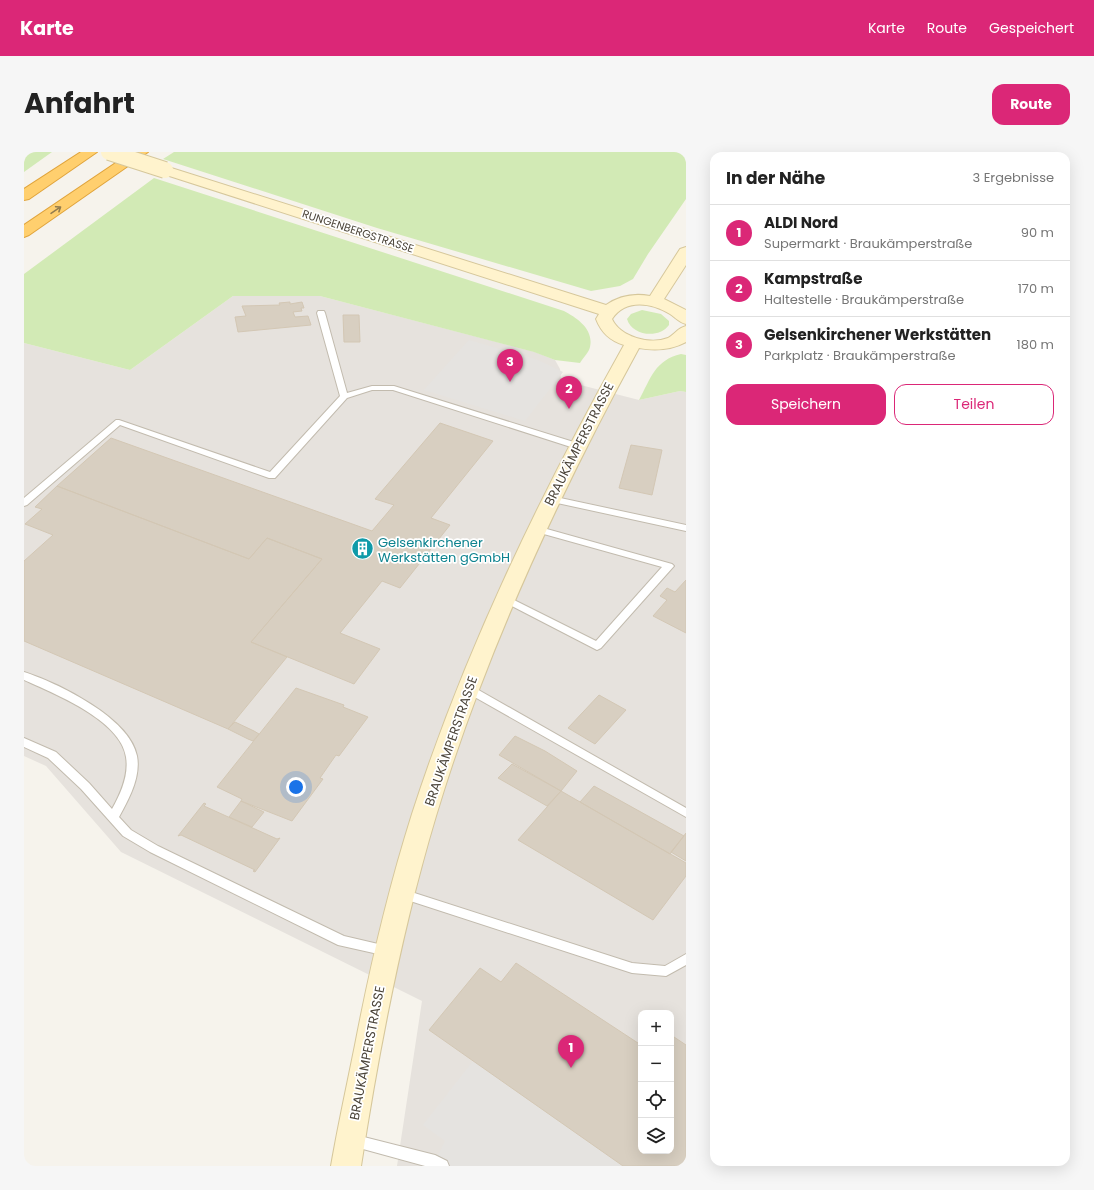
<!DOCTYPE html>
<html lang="de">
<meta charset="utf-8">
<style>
:root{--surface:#fff;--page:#f6f6f6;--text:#222;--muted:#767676;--line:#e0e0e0;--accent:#db2777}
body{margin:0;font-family:Poppins,sans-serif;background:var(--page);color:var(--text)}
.controls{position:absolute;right:12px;bottom:12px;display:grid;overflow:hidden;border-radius:8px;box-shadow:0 4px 16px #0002}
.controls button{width:36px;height:36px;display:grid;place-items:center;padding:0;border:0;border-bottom:1px solid var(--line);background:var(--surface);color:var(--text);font:20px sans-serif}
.you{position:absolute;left:272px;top:635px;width:14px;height:14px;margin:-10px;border:3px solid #fff;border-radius:50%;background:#1a73e8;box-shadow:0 0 0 6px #1a73e833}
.badge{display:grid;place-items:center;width:26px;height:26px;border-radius:50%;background:var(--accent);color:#fff;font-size:13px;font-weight:700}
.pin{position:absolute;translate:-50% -33px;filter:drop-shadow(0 1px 2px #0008)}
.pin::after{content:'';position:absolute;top:21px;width:14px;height:12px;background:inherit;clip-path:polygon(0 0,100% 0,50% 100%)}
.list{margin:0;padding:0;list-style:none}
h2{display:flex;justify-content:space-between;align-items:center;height:52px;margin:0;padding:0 16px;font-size:17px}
h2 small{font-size:13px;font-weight:400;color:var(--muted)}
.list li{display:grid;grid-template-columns:26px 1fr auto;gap:12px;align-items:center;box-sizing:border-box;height:56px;padding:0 16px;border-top:1px solid var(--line)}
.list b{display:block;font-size:15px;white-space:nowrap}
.list p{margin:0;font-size:13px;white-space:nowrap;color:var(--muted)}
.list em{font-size:13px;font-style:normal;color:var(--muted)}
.actions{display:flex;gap:8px;padding:12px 16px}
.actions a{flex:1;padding:9px 0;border:1px solid var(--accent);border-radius:12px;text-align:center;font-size:14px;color:var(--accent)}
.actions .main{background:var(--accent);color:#fff}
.icon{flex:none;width:22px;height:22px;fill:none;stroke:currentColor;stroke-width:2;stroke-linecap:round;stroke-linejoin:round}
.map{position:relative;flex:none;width:662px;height:1014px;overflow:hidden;border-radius:12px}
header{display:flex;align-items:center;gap:24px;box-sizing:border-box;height:56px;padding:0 20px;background:var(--accent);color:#fff}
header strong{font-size:19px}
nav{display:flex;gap:22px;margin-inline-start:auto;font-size:14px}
.intro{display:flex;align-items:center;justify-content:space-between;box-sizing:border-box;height:96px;padding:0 24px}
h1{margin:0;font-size:28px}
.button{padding:10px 18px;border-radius:12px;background:var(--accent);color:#fff;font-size:14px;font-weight:700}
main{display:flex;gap:24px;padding:0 24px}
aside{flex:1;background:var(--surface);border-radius:12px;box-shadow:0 4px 16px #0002}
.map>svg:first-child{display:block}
.industrial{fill:#e6e2dd;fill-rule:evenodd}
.green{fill:#d2eab5}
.parking{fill:#e5e3e0}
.building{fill:#d8cfc1;stroke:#d3c7b4}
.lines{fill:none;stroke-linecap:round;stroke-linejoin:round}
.lane-casing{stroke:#c2bbae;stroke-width:2}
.secondary-casing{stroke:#d6c79b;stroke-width:2}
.highway-casing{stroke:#e0a43c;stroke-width:2}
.lane{fill:#fff;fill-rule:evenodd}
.secondary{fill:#fff3cd;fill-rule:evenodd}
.highway{fill:#ffcf6e;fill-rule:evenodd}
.secondary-bridge-casing{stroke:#d6c79b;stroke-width:18;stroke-linecap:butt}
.secondary-bridge{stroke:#fff3cd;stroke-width:16}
.oneway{stroke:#937c4e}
.labels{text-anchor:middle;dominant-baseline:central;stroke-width:3.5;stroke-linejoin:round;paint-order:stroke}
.far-street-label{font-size:11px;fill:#4b4439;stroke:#fff}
.street-label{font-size:13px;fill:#4b4439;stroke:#fff}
.culture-label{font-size:13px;fill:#0d838f;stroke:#fff;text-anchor:start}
</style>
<header>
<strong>Karte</strong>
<nav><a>Karte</a><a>Route</a><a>Gespeichert</a></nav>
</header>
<div class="intro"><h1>Anfahrt</h1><a class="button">Route</a></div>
<main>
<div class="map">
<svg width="662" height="1014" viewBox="0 0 662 1014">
<rect width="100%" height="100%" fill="#f6f3ec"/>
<path class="industrial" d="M209 144H296L511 200 531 208 536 217 537 228 615 248 656 239 662 240V1014H373L398 849 97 700 22 614 0 604V191L106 218ZM617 861H647V999H617Z"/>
<path class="green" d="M0 0H28L0 20Z
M150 0H662V47L624 102 609 127 596 134 567 139 353 76 139 7Z
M130 26 540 159C553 166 570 177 566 195 565 200 559 206 556 211L531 208 510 200 296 144H209L106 218 0 191V122Z
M618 158 637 162 645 169V173C635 187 608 184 603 167L607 162Z
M657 202 662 203V240L656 239 615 248C627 226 631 208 657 202Z"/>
<path class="parking" d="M445 188 514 208 539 220 501 269 400 238Z
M449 909 599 1014H409L421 989 399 973Z"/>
<path class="building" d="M266 150V152L278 150 280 156H277L278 159 269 160 271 165 284 164 287 173 214 180 211 165 222 164 218 154 256 153 255 151Z
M319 163H335L336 190H320Z
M416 271 469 289 407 366 426 373 376 436 358 429 316 481 356 497 330 532 227 490 298 407 243 386 225 407 33 334 87 286 348 379 370 353 351 347Z
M607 293 638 298 628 343 595 336Z
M33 334 225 407 243 386 298 407 227 490 263 505 204 577 0 489V409L29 383 1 372 18 357 11 355Z
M662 428V481L629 464 643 448 636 444 643 436 651 440Z
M272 536 320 553 319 555 344 565 315 604 312 603 296 626 299 627 268 669 217 649 218 647 193 635Z
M575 543 602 558 571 592 544 576Z
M211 570 230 579 235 582 229 589 224 587 204 577Z
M491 584 521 599 553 619 537 639 475 603Z
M488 612 537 639 523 654 474 626Z
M570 634 660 684 646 702 556 650Z
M537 639 662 711V724L629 768 494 688Z
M217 649 240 660 228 675 205 665Z
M180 651 182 652 180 654 253 687 256 686 231 720 229 719 231 718 157 683 154 684Z
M662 681V709L647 700Z
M492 811 617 893V999H647V883L662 893V1014H599L405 878 456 816 477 830Z"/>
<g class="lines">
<defs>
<path id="lane" d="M294 159H300L301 161 323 241 348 234H370L556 292 557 294 553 297 550 296 369 238H348L323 246 251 326H245L96 273 3 353 0 354V346L92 268H95L246 320 316 244 293 161Z
M527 344 662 373V379L524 349 523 347 524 345Z
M512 374 648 412 650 414 577 496 573 498 478 449 476 447 478 445H484L572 489 638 415 509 379 507 377Z
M0 520C34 531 106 566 113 604 117 625 105 647 95 665L107 678 134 694 320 784 367 795 369 799 367 803 363 804 314 793 126 700 99 684 57 637 24 606 0 595V586L32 600 65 631 88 657C97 641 105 623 102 605 97 568 29 541 0 528Z
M444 532 662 656V665L440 539 439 536 440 533Z
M378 737 608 811 641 814 662 802V813L642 824 608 821 374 745 372 742 374 739Z
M328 982 411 1003 423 1009 425 1014H401L328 994 323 993 321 988 323 983Z"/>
<path id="secondary" d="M141 14 582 153C595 144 610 141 626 144L656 97 662 95V113L640 147 662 158V172C655 170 652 166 646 162 628 151 602 146 588 167 596 185 626 193 644 186 651 182 654 176 662 174V190C647 198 632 199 615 196 533 346 461 501 412 664 378 777 355 897 337 1014H307C314 973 323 933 331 893 346 815 364 738 388 662 441 498 516 343 600 193 586 189 577 180 572 167L575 162 136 21 134 18 136 15Z"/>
<path id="highway" d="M57 0H73L5 47 0 48V37Z
M108 0H124L5 83 0 85V73Z"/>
</defs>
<use href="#lane" class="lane-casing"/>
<use href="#secondary" class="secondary-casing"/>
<use href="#highway" class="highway-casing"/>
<use href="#lane" class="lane"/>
<use href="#secondary" class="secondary"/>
<use href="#highway" class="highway"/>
<defs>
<path id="secondary-bridge" d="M85 0 141 18"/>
</defs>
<use href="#secondary-bridge" class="secondary-bridge-casing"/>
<use href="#secondary-bridge" class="secondary-bridge"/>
</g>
<defs><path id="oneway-shaft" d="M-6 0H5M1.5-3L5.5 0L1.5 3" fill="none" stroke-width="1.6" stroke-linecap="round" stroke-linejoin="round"/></defs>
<use class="oneway" href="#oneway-shaft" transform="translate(32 58) rotate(-34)"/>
<defs>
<symbol id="building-disc" viewBox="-11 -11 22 22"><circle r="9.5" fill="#0f9aa8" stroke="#fff"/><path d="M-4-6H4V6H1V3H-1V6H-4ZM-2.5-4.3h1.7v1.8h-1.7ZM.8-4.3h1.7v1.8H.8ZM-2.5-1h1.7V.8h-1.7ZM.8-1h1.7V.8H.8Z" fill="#fff"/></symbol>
</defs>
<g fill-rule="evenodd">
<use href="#building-disc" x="326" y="384" width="25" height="25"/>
</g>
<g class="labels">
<g class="far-street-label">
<text transform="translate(334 79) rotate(18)">RUNGENBERGSTRASSE</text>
</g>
<g class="street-label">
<text transform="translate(555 292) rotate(-63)">BRAUKÄMPERSTRASSE</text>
<text transform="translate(427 589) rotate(-71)">BRAUKÄMPERSTRASSE</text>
<text transform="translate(343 901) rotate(-79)">BRAUKÄMPERSTRASSE</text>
</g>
<g class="culture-label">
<text x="354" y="390">Gelsenkirchener<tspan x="354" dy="15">Werkstätten gGmbH</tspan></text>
</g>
</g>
</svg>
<div class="controls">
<button>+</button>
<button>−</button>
<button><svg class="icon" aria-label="locate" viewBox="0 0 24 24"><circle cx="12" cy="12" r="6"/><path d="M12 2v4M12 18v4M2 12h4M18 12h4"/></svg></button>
<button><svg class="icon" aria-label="layers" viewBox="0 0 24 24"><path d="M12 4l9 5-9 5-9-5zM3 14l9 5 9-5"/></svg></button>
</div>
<div class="you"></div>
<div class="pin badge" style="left:547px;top:916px">1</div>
<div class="pin badge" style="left:545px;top:257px">2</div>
<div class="pin badge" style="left:486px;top:230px">3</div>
</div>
<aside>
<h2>In der Nähe<small>3 Ergebnisse</small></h2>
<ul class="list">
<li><span class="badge">1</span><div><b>ALDI Nord</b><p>Supermarkt · Braukämperstraße</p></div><em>90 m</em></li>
<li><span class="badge">2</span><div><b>Kampstraße</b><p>Haltestelle · Braukämperstraße</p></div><em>170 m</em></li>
<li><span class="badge">3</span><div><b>Gelsenkirchener Werkstätten</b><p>Parkplatz · Braukämperstraße</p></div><em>180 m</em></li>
</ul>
<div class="actions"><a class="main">Speichern</a><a>Teilen</a></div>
</aside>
</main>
